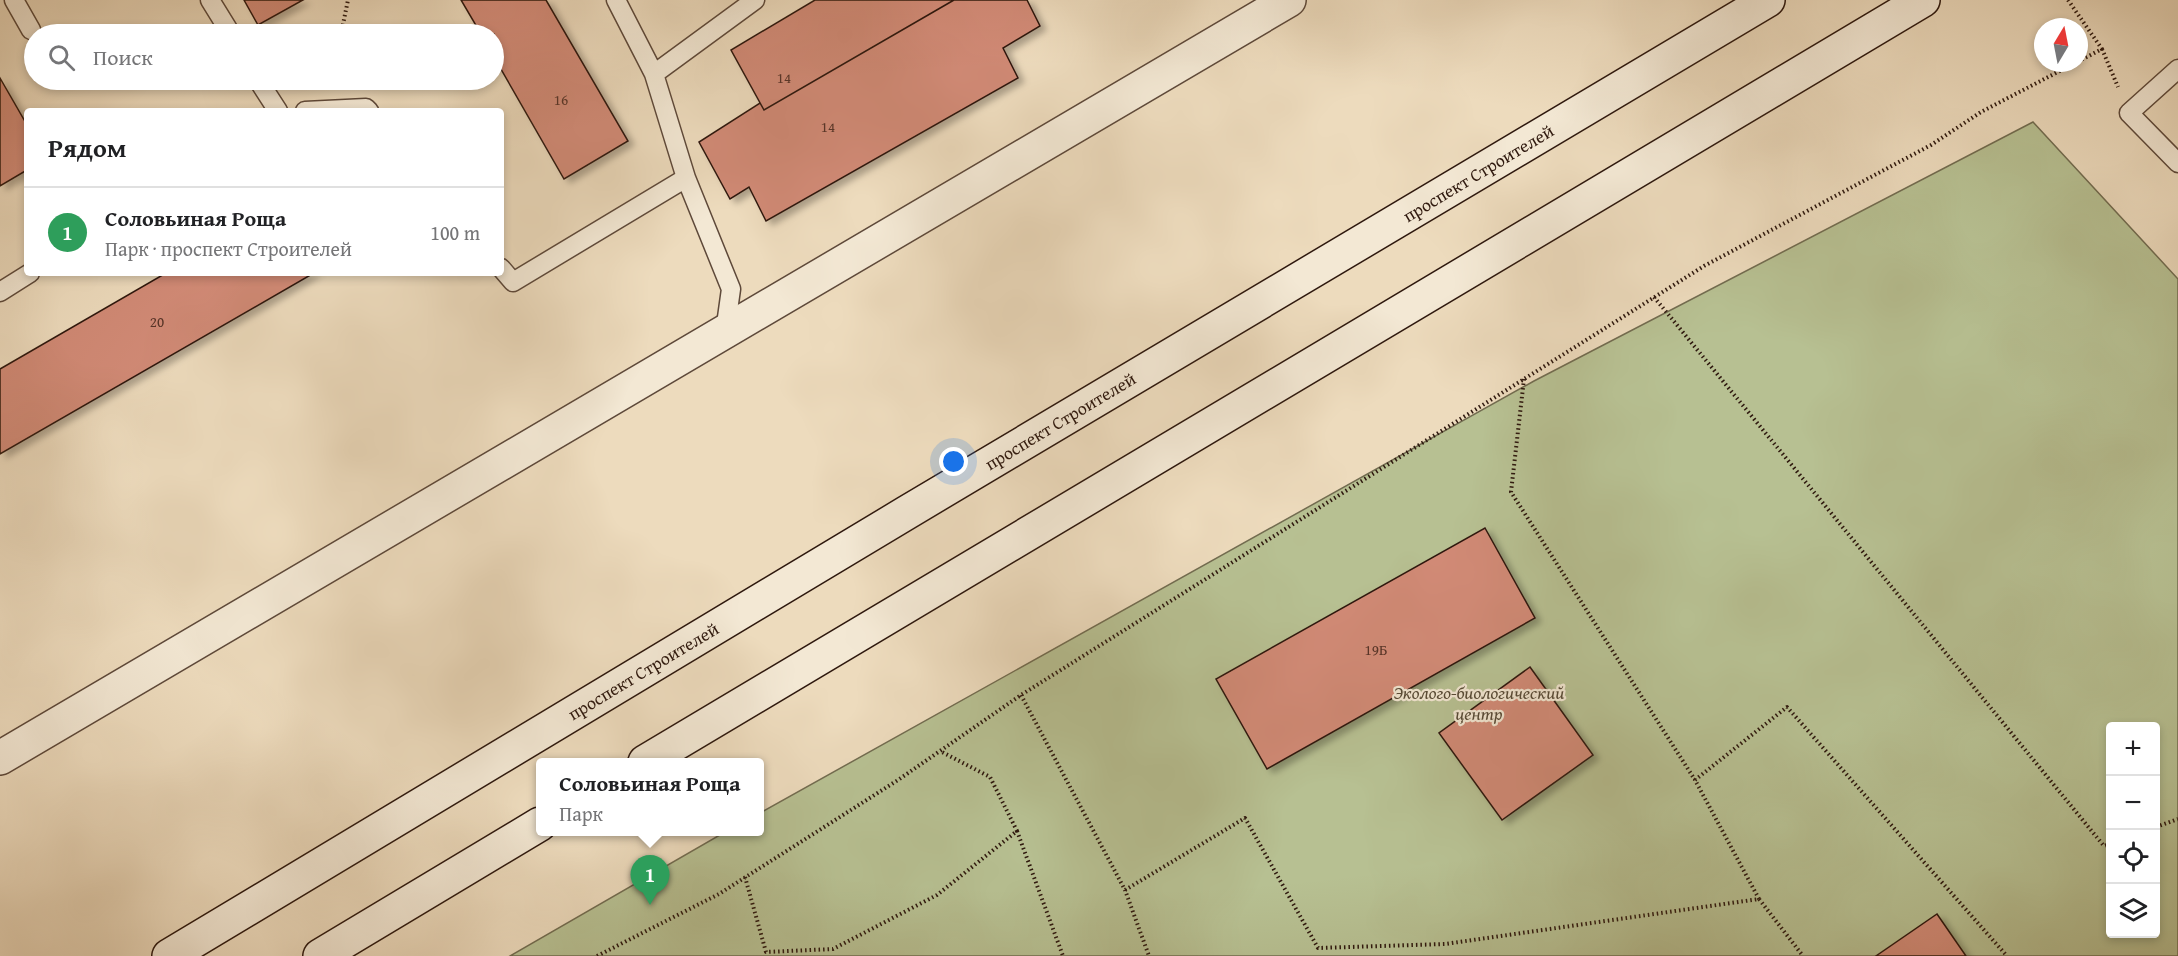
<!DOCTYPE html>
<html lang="ru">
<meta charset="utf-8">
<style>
:root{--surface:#fff;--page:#f2f2f2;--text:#202124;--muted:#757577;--line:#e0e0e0;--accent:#8f2418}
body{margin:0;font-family:"Gentium Book Plus",serif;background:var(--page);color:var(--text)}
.controls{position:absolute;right:18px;bottom:18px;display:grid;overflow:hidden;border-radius:6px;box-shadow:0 3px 9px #0003}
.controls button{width:54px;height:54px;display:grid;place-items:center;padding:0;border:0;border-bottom:2px solid var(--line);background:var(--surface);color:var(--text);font:30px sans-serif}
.compass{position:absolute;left:2034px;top:18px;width:54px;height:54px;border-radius:50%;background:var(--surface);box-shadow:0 3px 9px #0003;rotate:10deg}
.you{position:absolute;left:954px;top:462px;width:21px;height:21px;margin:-15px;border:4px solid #fff;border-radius:50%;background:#1a73e8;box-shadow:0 0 0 9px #1a73e833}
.badge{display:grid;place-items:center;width:39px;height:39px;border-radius:50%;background:var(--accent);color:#fff;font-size:20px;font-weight:700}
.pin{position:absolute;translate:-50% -50px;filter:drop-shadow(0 2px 3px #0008)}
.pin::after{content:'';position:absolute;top:32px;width:21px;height:18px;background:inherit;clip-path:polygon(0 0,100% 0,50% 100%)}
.popup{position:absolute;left:536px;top:758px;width:228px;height:78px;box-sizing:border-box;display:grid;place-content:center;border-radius:6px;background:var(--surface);filter:drop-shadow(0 2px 4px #0005);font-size:20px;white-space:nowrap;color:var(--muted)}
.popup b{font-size:22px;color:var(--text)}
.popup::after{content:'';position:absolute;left:50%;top:100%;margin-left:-12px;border:12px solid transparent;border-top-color:var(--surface)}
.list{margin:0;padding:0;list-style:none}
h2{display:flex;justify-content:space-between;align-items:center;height:78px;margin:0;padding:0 24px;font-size:26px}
h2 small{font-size:20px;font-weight:400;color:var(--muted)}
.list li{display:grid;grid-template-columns:39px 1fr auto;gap:18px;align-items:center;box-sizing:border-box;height:90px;padding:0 24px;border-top:2px solid var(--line)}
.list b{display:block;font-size:22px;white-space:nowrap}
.list p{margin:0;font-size:20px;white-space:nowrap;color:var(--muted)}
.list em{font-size:20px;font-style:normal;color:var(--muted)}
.icon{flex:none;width:33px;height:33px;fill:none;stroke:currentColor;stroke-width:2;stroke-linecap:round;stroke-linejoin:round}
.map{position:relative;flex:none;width:2178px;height:956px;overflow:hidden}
.search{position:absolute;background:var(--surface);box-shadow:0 3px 9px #0003;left:24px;top:24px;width:480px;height:66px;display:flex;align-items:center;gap:15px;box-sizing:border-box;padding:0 21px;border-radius:33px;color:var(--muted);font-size:22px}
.panel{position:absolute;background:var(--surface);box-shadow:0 3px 9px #0003;left:24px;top:108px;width:480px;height:168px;border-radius:6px}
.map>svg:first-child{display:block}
.green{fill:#b7c092;stroke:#726c50;stroke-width:1.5;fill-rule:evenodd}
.building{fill:#d18a76;stroke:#2e180e;stroke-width:1.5;filter:url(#shadow)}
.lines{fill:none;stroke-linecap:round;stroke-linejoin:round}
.lane-casing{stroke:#5e493a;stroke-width:21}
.street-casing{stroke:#5e493a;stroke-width:36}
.secondary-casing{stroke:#2e180e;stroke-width:36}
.path{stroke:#2e180e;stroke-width:4;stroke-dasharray:1.5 3;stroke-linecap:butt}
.lane{stroke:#f3e8d4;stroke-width:18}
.street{stroke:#f3e8d4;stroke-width:33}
.secondary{stroke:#f3e8d4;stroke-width:33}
.labels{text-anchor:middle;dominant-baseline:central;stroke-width:4.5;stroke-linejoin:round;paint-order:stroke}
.number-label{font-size:15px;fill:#573428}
.street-label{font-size:18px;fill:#2e180e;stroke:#f3e8d4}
.park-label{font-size:18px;font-style:italic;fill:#574a36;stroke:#f3e8d4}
</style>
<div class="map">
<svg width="2178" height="956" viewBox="0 0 2178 956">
<defs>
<filter id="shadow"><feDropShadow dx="6" dy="4" stdDeviation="3" flood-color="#0004"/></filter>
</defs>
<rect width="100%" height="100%" fill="#eddbbd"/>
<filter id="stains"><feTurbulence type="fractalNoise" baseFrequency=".00333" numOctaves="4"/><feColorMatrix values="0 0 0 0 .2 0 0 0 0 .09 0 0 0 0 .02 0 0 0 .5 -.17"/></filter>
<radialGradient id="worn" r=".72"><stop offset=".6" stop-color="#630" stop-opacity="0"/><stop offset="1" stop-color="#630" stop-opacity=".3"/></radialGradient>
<path class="green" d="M2033 122 2178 279V956H510L725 832H760V813L1534 381ZM2110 726H2156V934H2110Z"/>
<path class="building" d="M244 0H303L258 25Z
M461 0H546L628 141 564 179 494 57V34H481Z
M815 0H954L764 110 731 50Z
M954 0H1027L1040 26 1003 48 1018 78 766 221 749 187 730 199 699 142 760 103 764 110Z
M0 78 27 125V170L0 186Z
M166 273H314L0 454V369Z
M1485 528 1535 618 1267 769 1216 679Z
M1530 667 1593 755 1502 820 1439 733Z
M1937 914 1966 956H1876Z"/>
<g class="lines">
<defs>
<path id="lane" d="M14 0 31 30
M210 0 231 34
M616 0 654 74
M2178 69 2129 113 2178 163
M258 80 278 111
M305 111 366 108 369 111
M686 178 731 289 725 332
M501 268 513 282 686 178 654 74 755 0
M0 292 30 273"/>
<path id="street" d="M0 758 1289 0"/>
<path id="secondary" d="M645 762 1923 0
M169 956 906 513 1768 0
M320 956 540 824"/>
</defs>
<use href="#lane" class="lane-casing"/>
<use href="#street" class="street-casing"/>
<use href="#secondary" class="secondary-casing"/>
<path class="path" d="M2068 0 2102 49 2079 61
M341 34 348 0
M2102 49 2118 87
M1654 297 2104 846 2110 844
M1524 379 1511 492 1695 780
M1021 695 1125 890 1149 956
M2156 827 2178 819
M1017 831 1063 956
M745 877 766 952 833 949 937 895 1017 831 990 777 940 751
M1125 890 1245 818 1318 948 1445 944 1759 899 1803 956
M1759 899 1695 780 1787 707 2007 956
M597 956 719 894 898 780 1021 695 1704 266 1931 145 1981 112 2075 63"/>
<use href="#lane" class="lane"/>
<use href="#street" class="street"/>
<use href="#secondary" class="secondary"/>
</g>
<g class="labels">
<g class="number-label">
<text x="784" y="77">14</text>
<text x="561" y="99">16</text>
<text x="828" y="126">14</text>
<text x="157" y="321">20</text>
<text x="1376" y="649">19Б</text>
</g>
<g class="street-label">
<text transform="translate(1478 173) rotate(-31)">проспект Строителей</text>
<text transform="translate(1060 421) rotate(-31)">проспект Строителей</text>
<text transform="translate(643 671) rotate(-31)">проспект Строителей</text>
</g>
<g class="park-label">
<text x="1479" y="692">Эколого-биологический<tspan x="1479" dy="21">центр</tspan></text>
</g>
</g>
<rect width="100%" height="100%" filter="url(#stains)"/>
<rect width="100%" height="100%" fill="url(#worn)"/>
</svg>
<div class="controls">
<button>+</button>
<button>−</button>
<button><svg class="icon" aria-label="locate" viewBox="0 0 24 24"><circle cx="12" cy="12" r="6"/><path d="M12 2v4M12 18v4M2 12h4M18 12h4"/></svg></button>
<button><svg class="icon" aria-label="layers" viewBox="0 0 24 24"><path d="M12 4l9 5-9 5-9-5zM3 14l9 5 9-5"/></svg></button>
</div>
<svg class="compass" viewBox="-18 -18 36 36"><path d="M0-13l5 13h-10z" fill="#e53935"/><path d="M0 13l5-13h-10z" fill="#757577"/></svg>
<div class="you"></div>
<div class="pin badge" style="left:650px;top:905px;background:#2e9e5b">1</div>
<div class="popup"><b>Соловьиная Роща</b>Парк</div>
<div class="search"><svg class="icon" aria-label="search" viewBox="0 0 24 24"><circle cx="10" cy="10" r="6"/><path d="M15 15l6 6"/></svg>Поиск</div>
<section class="panel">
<h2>Рядом<small></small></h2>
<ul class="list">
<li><span class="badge" style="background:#2e9e5b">1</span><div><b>Соловьиная Роща</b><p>Парк · проспект Строителей</p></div><em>100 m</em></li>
</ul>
</section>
</div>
